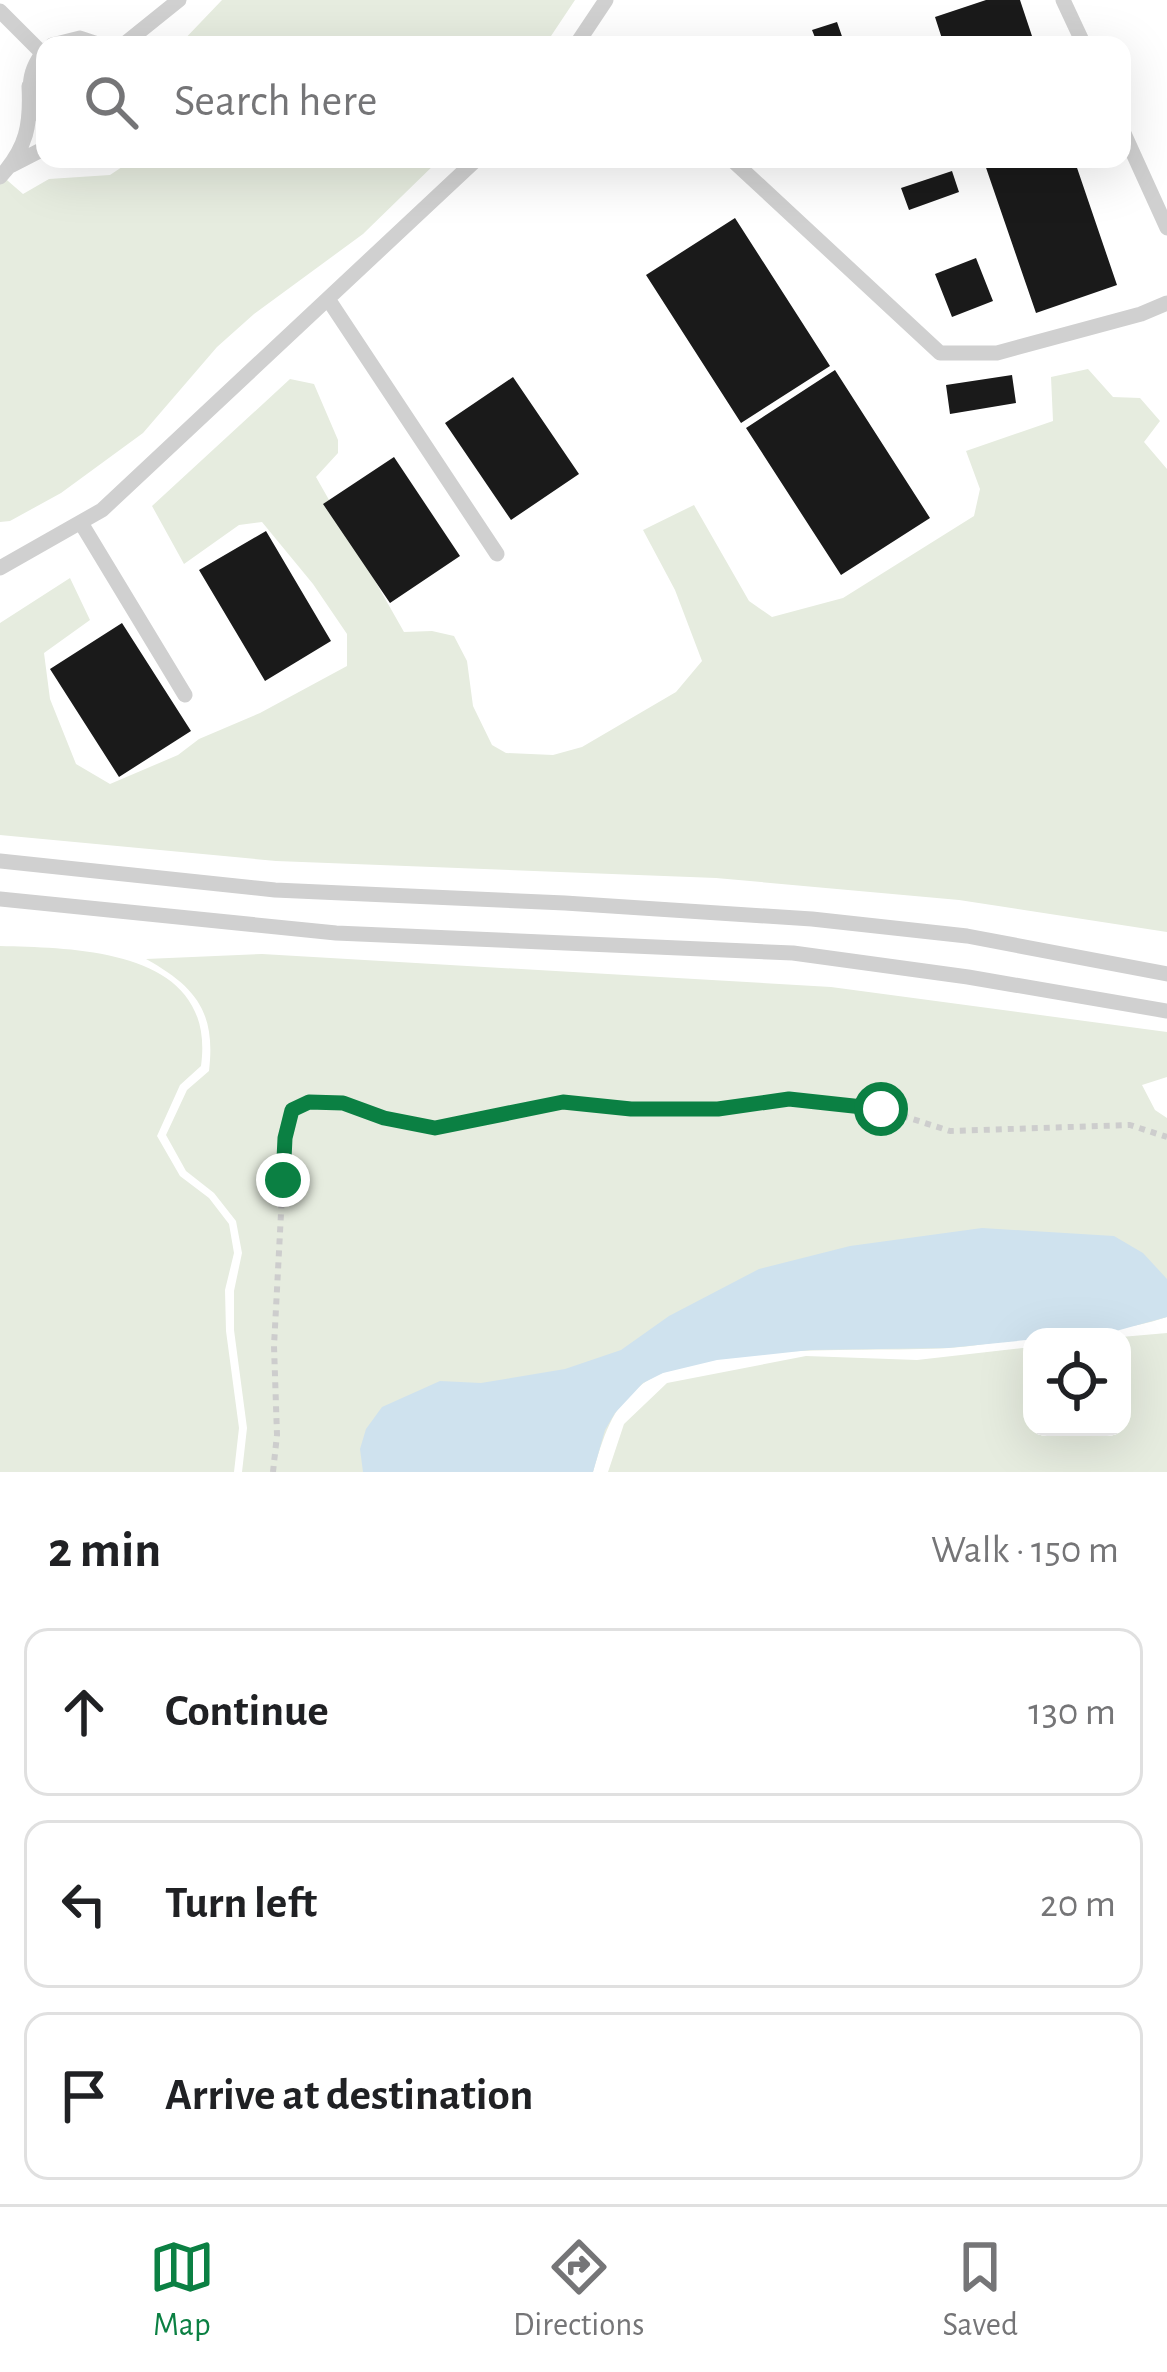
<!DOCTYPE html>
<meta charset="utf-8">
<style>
:root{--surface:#fff;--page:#f6f6f6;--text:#202124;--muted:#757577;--line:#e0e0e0;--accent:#0b8043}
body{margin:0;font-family:"Alegreya Sans",sans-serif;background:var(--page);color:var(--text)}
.controls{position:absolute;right:36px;bottom:36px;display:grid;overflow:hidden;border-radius:24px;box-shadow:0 12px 48px #0002}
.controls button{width:108px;height:108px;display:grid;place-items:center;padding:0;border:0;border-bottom:3px solid var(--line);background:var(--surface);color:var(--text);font:60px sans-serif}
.stop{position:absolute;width:36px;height:36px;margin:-27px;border:9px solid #0b8043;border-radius:50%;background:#fff}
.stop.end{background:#0b8043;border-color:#fff;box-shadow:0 3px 12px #0008}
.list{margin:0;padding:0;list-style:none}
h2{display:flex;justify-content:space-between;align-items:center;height:156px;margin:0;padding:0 48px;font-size:51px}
h2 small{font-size:39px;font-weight:400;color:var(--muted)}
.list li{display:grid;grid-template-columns:78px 1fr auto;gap:36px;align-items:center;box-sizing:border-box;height:168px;margin:0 24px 24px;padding:0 24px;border:3px solid var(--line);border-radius:24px}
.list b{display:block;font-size:45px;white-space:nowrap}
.list em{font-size:39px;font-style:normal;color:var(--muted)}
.icon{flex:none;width:66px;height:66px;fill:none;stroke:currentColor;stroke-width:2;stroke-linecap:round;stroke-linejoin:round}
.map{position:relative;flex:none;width:1167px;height:1472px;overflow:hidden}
.search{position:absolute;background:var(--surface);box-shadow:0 12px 48px #0002;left:36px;right:36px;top:36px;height:132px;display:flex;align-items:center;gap:30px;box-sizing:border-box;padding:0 42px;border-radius:24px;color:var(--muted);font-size:45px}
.sheet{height:732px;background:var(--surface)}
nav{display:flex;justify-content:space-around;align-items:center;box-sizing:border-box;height:168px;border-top:3px solid var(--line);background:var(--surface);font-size:33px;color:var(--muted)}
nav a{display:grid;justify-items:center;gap:6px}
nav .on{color:var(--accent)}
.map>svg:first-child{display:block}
.green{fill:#e6ecdf}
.water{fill:#cfe2ee}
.building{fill:#1a1a1a}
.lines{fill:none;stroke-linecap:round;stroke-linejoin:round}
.path{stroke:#cdcdcd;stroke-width:6;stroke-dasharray:6 6;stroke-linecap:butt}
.service{stroke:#d0d0d0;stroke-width:15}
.route{stroke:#0b8043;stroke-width:15}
</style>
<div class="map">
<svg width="1167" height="1472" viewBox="0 0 1167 1472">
<rect width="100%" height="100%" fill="#fff"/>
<path class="green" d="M222 0H575L545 45H179Z
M134 159H440L363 234 254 314 217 347 143 433 61 493 10 521 0 522V174L23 194 49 179 110 175Z
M1088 369 1113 397 1140 398 1160 421 1144 442 1167 469V932L959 900 716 878 276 861 0 835V623L70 578 90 620 44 653 50 699 76 764 110 784 178 755 199 739 260 713 347 666V634L313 584 262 522 239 525 184 564 152 506 290 379 314 384 338 440V453L316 477 404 632 432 631 454 636 467 661 473 706 492 745 506 753 553 755 582 747 676 692 702 661 675 590 643 530 694 505 749 601 772 617 843 598 974 516 980 489 966 451 1053 421 1051 377Z
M0 946C81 948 217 950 201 1066L180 1085 157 1136 180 1176 209 1198 229 1224 234 1253 225 1290 226 1331 239 1428 234 1472H0Z
M262 954 831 987 1167 1032V1077L1142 1085 1155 1110 1167 1118V1317C1128 1330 1090 1332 1049 1335 1016 1338 982 1346 949 1348 872 1353 702 1340 641 1385 611 1407 603 1439 593 1472H242L247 1428 234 1330V1291L242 1253 236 1221 214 1193 186 1171 166 1135 187 1090 209 1071C216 1012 196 987 146 959Z
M1167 1333V1472H608L624 1424 667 1383 806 1356 917 1360 1032 1347V1427H1122L1121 1337Z"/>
<path class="water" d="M982 1228 1114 1236 1143 1253 1167 1279V1317L1116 1331 948 1348 810 1350 717 1360 663 1373 643 1383 615 1413 605 1430 593 1472H363L360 1449 366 1429 382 1407 440 1381 481 1383 565 1369 621 1350 669 1316 759 1269 850 1246Z"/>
<path class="building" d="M986 0H1020L1035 45H944L935 17Z
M837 22 845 45H818L812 30Z
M983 159H1074L1117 285 1036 313Z
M952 171 959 192 909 210 901 188Z
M735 218 830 366 741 423 646 275Z
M976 258 993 301 952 317 935 274Z
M835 370 930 518 841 575 746 428Z
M1012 375 1016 403 950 414 946 385Z
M513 377 579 474 511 520 445 423Z
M394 457 460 556 390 603 323 504Z
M266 531 331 641 265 681 199 570Z
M122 623 191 731 119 777 50 669Z"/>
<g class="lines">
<path class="path" d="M273 1472 277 1435 274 1346 285 1138 292 1110 309 1102 343 1104 384 1118 435 1128 563 1102 631 1109H718L789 1099 881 1109 950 1131 1130 1125 1167 1137"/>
<path class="service" d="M1063 0 1084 45
M0 11 42 53
M52 45 80 38 101 45
M123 45 179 0
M576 45 606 0
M45 50C26 73 25 98 45 120
M1122 129 1167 228
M731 159 940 353H997L1141 314 1167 303
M12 165 45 148
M0 177C27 148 31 124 29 86
M328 299 497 554
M81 523 185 695
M0 568 102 510 477 159
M0 861 275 890 565 903 812 919 967 936 1167 974
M0 899 336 933 793 953 968 977 1167 1011"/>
</g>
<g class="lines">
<path class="route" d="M283 1180 285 1138 292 1110 309 1102 343 1103 384 1118 435 1128 563 1102 631 1109H718L789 1099 881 1109"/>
</g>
</svg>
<div class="controls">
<button><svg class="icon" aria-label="locate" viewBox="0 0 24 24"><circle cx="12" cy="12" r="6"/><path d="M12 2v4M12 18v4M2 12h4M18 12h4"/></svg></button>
</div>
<div class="stop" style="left:881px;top:1109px"></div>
<div class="stop end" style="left:283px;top:1180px"></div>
<div class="search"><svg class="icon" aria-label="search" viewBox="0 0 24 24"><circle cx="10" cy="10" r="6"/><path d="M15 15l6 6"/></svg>Search here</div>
</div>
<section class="sheet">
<h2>2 min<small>Walk · 150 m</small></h2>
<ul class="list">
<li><svg class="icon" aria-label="ahead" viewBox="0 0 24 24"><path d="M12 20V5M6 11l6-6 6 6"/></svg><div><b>Continue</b></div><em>130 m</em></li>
<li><svg class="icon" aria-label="left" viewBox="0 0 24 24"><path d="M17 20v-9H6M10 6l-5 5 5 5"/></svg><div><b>Turn left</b></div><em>20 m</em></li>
<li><svg class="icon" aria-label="arrive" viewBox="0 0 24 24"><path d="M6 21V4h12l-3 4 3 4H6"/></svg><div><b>Arrive at destination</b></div></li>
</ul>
</section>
<nav>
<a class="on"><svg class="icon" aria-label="map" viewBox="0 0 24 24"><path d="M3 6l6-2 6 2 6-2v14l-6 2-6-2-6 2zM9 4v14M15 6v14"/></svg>Map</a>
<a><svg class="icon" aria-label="directions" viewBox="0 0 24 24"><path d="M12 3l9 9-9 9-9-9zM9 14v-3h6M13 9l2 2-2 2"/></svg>Directions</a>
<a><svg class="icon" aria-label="saved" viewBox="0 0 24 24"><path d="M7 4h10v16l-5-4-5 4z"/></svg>Saved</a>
</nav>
